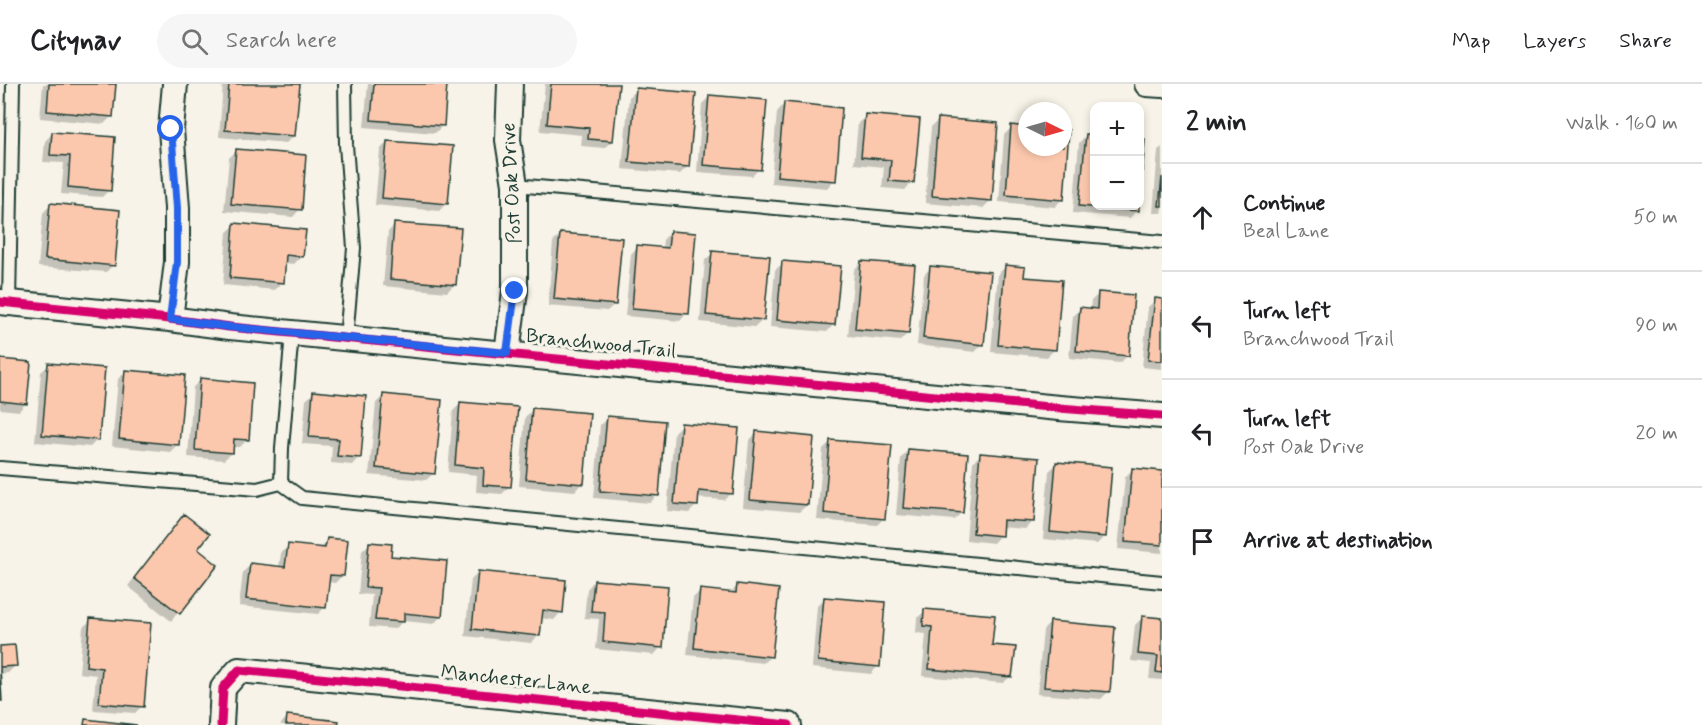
<!DOCTYPE html>
<meta charset="utf-8">
<style>
:root{--surface:#fff;--page:#f6f6f6;--text:#202124;--muted:#757577;--line:#e0e0e0}
body{margin:0;font-family:Mynerve,sans-serif;background:var(--page);color:var(--text)}
.controls{position:absolute;right:18px;top:18px;display:grid;overflow:hidden;border-radius:12px;box-shadow:0 3px 9px #0003}
.controls button{width:54px;height:54px;display:grid;place-items:center;padding:0;border:0;border-bottom:2px solid var(--line);background:var(--surface);color:var(--text);font:30px sans-serif}
.compass{position:absolute;left:1018px;top:18px;width:54px;height:54px;border-radius:50%;background:var(--surface);box-shadow:0 3px 9px #0003;rotate:95deg}
.stop{position:absolute;width:18px;height:18px;margin:-14px;border:4px solid #2563eb;border-radius:50%;background:#fff}
.stop.end{background:#2563eb;border-color:#fff;box-shadow:0 2px 6px #0008}
.list{margin:0;padding:0;list-style:none}
h2{display:flex;justify-content:space-between;align-items:center;height:78px;margin:0;padding:0 24px;font-size:26px}
h2 small{font-size:20px;font-weight:400;color:var(--muted)}
.list li{display:grid;grid-template-columns:39px 1fr auto;gap:18px;align-items:center;box-sizing:border-box;height:108px;padding:0 24px;border-top:2px solid var(--line)}
.list b{display:block;font-size:22px;white-space:nowrap}
.list p{margin:0;font-size:20px;white-space:nowrap;color:var(--muted)}
.list em{font-size:20px;font-style:normal;color:var(--muted)}
.icon{flex:none;width:33px;height:33px;fill:none;stroke:currentColor;stroke-width:2;stroke-linecap:round;stroke-linejoin:round}
.map{position:relative;flex:none;width:1162px;height:641px;overflow:hidden}
header{display:flex;align-items:center;gap:36px;box-sizing:border-box;height:84px;padding:0 30px;background:var(--surface);border-bottom:2px solid var(--line)}
header strong{font-size:28px}
nav{display:flex;gap:33px;margin-inline-start:auto;font-size:21px}
.search{width:420px;height:54px;background:var(--page);display:flex;align-items:center;gap:15px;box-sizing:border-box;padding:0 21px;border-radius:33px;color:var(--muted);font-size:22px}
main{display:flex}
aside{flex:1;background:var(--surface)}
.map>svg:first-child{display:block}
.shadow{fill:#0003}
.building{fill:#fcc8ad;stroke:#1f3d34;stroke-width:1.5}
.lines{fill:none;stroke-linecap:round;stroke-linejoin:round}
.service-casing{stroke:#1f3d34;stroke-width:16}
.minor-casing{stroke:#1f3d34;stroke-width:28}
.service{stroke:#f7f3e8;stroke-width:12}
.minor{stroke:#f7f3e8;stroke-width:24}
.cycleway-casing{stroke:#f7f3e8;stroke-width:13}
.cycleway{stroke:#d6006c;stroke-width:9}
.route{stroke:#2563eb;stroke-width:8}
.labels{text-anchor:middle;dominant-baseline:central;stroke-width:6;stroke-linejoin:round;paint-order:stroke}
.street-label{font-size:20px;fill:#1f3d34;stroke:#f7f3e8}
</style>
<header>
<strong>Citynav</strong>
<div class="search"><svg class="icon" aria-label="search" viewBox="0 0 24 24"><circle cx="10" cy="10" r="6"/><path d="M15 15l6 6"/></svg>Search here</div>
<nav><a>Map</a><a>Layers</a><a>Share</a></nav>
</header>
<main>
<div class="map">
<svg width="1162" height="641" viewBox="0 0 1162 641">
<rect width="100%" height="100%" fill="#f7f3e8"/>
<filter id="ink" filterUnits="userSpaceOnUse"><feTurbulence type="fractalNoise" baseFrequency=".0167" numOctaves="2"/><feDisplacementMap in="SourceGraphic" scale="12" xChannelSelector="R" yChannelSelector="G"/><feConvolveMatrix kernelMatrix="1 2 1 2 8 2 1 2 1" color-interpolation-filters="sRGB"/></filter>
<g filter="url(#ink)">
<path class="shadow" d="M43 0H114L112 32 104 40 40 34Z
M223 0H298L294 52 286 59 219 53Z
M368 0H446L442 42 435 49 364 43Z
M545 0H617L612 57 604 64 581 62 582 51 540 47Z
M636 5 688 82 680 90 622 85 629 13Z
M710 12 759 85 752 92 697 88 702 20Z
M784 20 834 96 827 104 771 99 777 28Z
M866 32 913 98 905 106 882 104 884 83 854 80 858 39Z
M938 36 990 117 983 124 925 119 931 43Z
M1012 43 1027 44V63H1063L1067 48 1062 115 1055 123 999 118 1004 51Z
M53 49 109 106 102 113 61 110 64 79 43 78 45 57Z
M1086 51 1094 52V122H1138L1137 126 1130 134 1073 129 1079 59Z
M1140 56H1143L1140 99Z
M387 58 446 120 439 127 375 121 380 66Z
M1162 63V129H1153L1158 66Z
M237 66 300 125 293 133 224 127 229 74Z
M50 121 113 181 106 188 38 183 43 129Z
M395 140 455 200 447 208 383 202 388 148Z
M235 141 302 172 294 180 284 179 282 198 275 206 223 201 227 148Z
M670 148 687 229 680 237 625 232 631 170 638 162 662 165 663 156Z
M561 150 615 220 607 227 548 222 553 158Z
M713 169 763 236 755 243 700 238 705 176Z
M861 178 908 249 900 257 848 252 854 186Z
M783 179 834 240 827 248 770 243 775 186Z
M931 183 983 260 975 268 917 261 924 191Z
M1005 183 1023 194 1055 265 1047 273 991 268 998 190Z
M1099 209 1128 271 1120 279 1069 274 1073 232 1080 225 1090 226 1091 217Z
M1155 216 1162 217V285L1142 283 1148 223Z
M0 276 26 319 19 327 0 325Z
M49 281 97 356 90 363 35 358 41 288Z
M126 287 178 360 170 368 112 362 118 295Z
M201 296 247 356 240 363H232V368L224 376 188 373 193 303Z
M313 309 359 373 352 381 331 379 332 362 302 360 306 316Z
M383 312 434 389 426 396 369 391 376 319Z
M461 319 509 403 502 410 476 408 477 391 448 388 453 327Z
M532 326 582 399 575 407 519 402 525 333Z
M608 333 657 411 650 419 594 414 600 341Z
M681 341 732 409 724 416 697 414V421L689 429 667 427 674 348Z
M756 349 807 421 799 428 743 423 749 357Z
M831 357 884 434 877 441 817 436 823 365Z
M908 366 961 429 954 436 896 431 901 374Z
M981 370 1032 438 1025 445 1001 443 1000 451 993 459 966 456 973 378Z
M1057 380 1105 452 1097 460 1043 455 1049 387Z
M1132 386 1162 388V469L1118 465 1125 393Z
M177 439 196 465 216 482 171 537 128 502Z
M327 455 343 491 335 499 328 498 325 523 318 530 239 522 243 488 250 481 279 484 281 469 288 462 320 465Z
M370 459 389 473 441 532 434 540 403 537 395 545 369 543 372 511 358 510 362 467Z
M478 488 561 528 554 536 540 534 538 552 531 559 465 552 471 496Z
M594 497 661 563 654 571 596 565 599 535 584 534 587 505Z
M737 502 771 572 763 579 687 571 693 514 700 507 730 510Z
M824 515 878 582 871 590 812 584 817 522Z
M925 527 1011 592 1003 599 922 592 926 550 916 549 917 534Z
M1142 534 1162 535V596L1149 595 1151 579 1131 577 1135 541Z
M91 536 142 622 135 629 93 626 96 591 79 589 83 543Z
M1050 539 1108 608 1101 615 1037 610 1043 546Z
M0 564 15 582 8 589 0 590Z
M287 633 337 641H280Z"/>
<path class="building" d="M49 0H116L113 33 47 27Z
M229 0H300L295 52 225 46Z
M374 0H447L444 42 371 36Z
M551 0H619L613 57 588 55 589 44 547 40Z
M636 4 696 9 689 83 629 78Z
M709 11 767 16 761 86 703 81Z
M784 18 842 24 836 97 777 92Z
M865 30 920 35 914 99 889 97 891 76 861 73Z
M938 34 998 39 992 117 932 112Z
M1011 41 1027 43V63H1063V46H1069L1064 116 1006 111Z
M52 48 115 53 111 107 68 103 70 72 50 71Z
M1086 50H1094V122H1139V127L1079 122Z
M1140 54 1145 55 1140 116Z
M387 57 453 62 448 120 382 114Z
M236 65 306 71 302 126 231 120Z
M1162 93V122H1159Z
M50 119 120 126 115 182 45 175Z
M234 139 306 146 303 173 286 171 284 199 230 194Z
M394 139 461 144 456 201 390 195Z
M670 147 696 149 689 230 632 225 637 161 668 164Z
M560 149 622 154 616 221 554 215Z
M712 167 770 172 764 236 706 231Z
M782 177 841 182 835 241 777 236Z
M861 177 915 181 909 250 855 245Z
M1005 181 1025 183 1024 193 1062 196 1056 266 998 261Z
M930 182 991 188 984 261 923 254Z
M1098 208 1134 211 1129 272 1076 267 1080 223 1097 225Z
M1155 214 1162 215V277L1148 276Z
M0 275 31 278 27 320 0 317Z
M48 279 105 284 99 356 42 351Z
M125 286 185 291 179 361 119 355Z
M200 294 253 299 249 356 234 355 233 369 195 366Z
M313 307 366 312 361 374 337 372 339 355 309 353Z
M383 310 442 316 435 390 376 384Z
M460 318 518 323 511 403 483 401 484 384 455 381Z
M532 324 590 329 584 400 526 395Z
M607 332 665 337 659 412 600 407Z
M681 339 739 344 733 410 699 407 698 422 674 420Z
M756 347 814 353 808 421 750 416Z
M830 356 892 361 885 435 824 429Z
M908 365 968 370 963 429 903 424Z
M980 369 1039 374 1034 438 1003 436 1002 452 973 449Z
M1056 378 1112 383 1106 453 1050 448Z
M1132 384 1162 387V461L1125 458Z
M184 430 210 450 198 465 218 481 180 530 134 494Z
M327 454 348 456 344 492 330 491 326 524 246 515 250 479 285 483 288 460 325 464Z
M369 458 392 460 391 472 447 477 442 533 404 529V538L375 536 379 504 365 503Z
M478 487 566 496 563 529 543 526 540 552 472 545Z
M594 496 668 502 663 564 603 558 605 528 591 527Z
M737 500 779 505 772 573 694 564 700 505 736 509Z
M824 513 885 518 880 583 818 577Z
M924 525 995 531 992 561 1016 563 1012 593 929 585 932 543 923 542Z
M1142 532 1162 534V589L1156 588 1158 572 1138 570Z
M90 534 151 539 144 623 99 619 102 584 86 582Z
M1050 537 1115 543 1110 608 1044 603Z
M15 561 17 582 0 583 2 617H0V562Z
M287 631 339 637 338 641H286Z
M85 635 137 641H84Z"/>
<g class="lines">
<defs>
<path id="service" d="M345 0 346 61 354 164 346 254
M515 101 1162 158
M9 219 13 0
M292 249 282 364 281 399 302 414 1162 498
M0 384 257 405 281 399"/>
<path id="minor" d="M1147 0 1162 1
M0 218 170 235 230 243 1059 324 1162 332
M170 235 177 178V124L171 45 175 0
M507 269 515 207V101L508 56 510 0
M221 641 223 604 239 586 789 641"/>
</defs>
<use href="#service" class="service-casing"/>
<use href="#minor" class="minor-casing"/>
<use href="#service" class="service"/>
<use href="#minor" class="minor"/>
<defs>
<path id="cycleway" d="M0 218 170 235 230 243 1059 324 1162 332
M221 641 223 604 239 586 789 641"/>
</defs>
<use href="#cycleway" class="cycleway-casing"/>
<use href="#cycleway" class="cycleway"/>
</g>
</g>
<g class="lines" filter="url(#ink)">
<path class="route" d="M171 45 177 124V178L170 235 230 243 507 269 515 207"/>
</g>
<g class="labels">
<g class="street-label">
<text transform="translate(512 99) rotate(-93)">Post Oak Drive</text>
<text transform="translate(601 260) rotate(6)">Branchwood Trail</text>
<text transform="translate(516 596) rotate(6)">Manchester Lane</text>
</g>
</g>
</svg>
<div class="controls">
<button>+</button>
<button>−</button>
</div>
<svg class="compass" viewBox="-18 -18 36 36"><path d="M0-13l5 13h-10z" fill="#e53935"/><path d="M0 13l5-13h-10z" fill="#757577"/></svg>
<div class="stop" style="left:171px;top:45px"></div>
<div class="stop end" style="left:515px;top:207px"></div>
</div>
<aside>
<h2>2 min<small>Walk · 160 m</small></h2>
<ul class="list">
<li><svg class="icon" aria-label="ahead" viewBox="0 0 24 24"><path d="M12 20V5M6 11l6-6 6 6"/></svg><div><b>Continue</b><p>Beal Lane</p></div><em>50 m</em></li>
<li><svg class="icon" aria-label="left" viewBox="0 0 24 24"><path d="M17 20v-9H6M10 6l-5 5 5 5"/></svg><div><b>Turn left</b><p>Branchwood Trail</p></div><em>90 m</em></li>
<li><svg class="icon" aria-label="left" viewBox="0 0 24 24"><path d="M17 20v-9H6M10 6l-5 5 5 5"/></svg><div><b>Turn left</b><p>Post Oak Drive</p></div><em>20 m</em></li>
<li><svg class="icon" aria-label="arrive" viewBox="0 0 24 24"><path d="M6 21V4h12l-3 4 3 4H6"/></svg><div><b>Arrive at destination</b></div></li>
</ul>
</aside>
</main>
